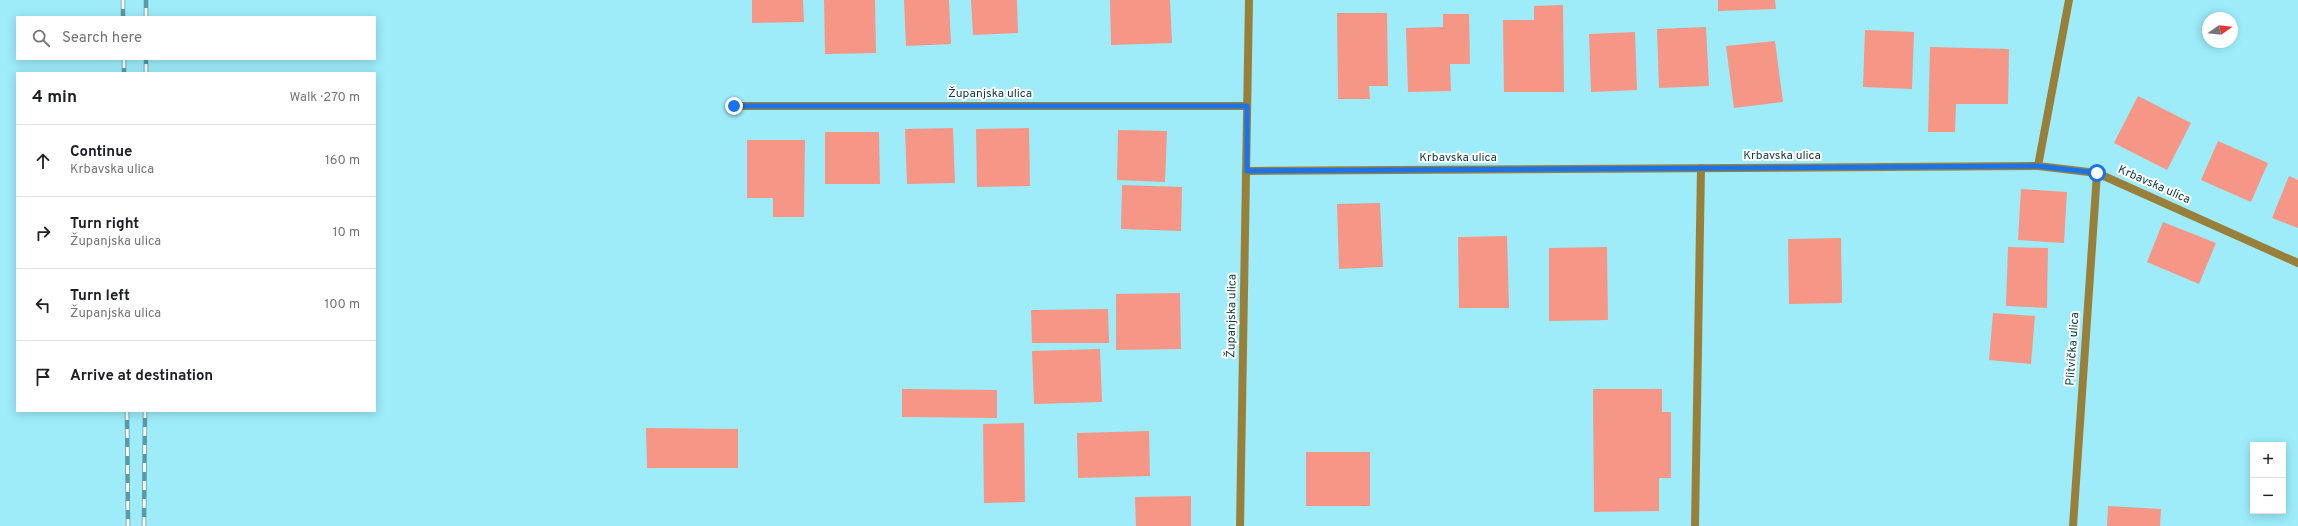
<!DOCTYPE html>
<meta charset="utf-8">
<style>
:root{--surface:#fff;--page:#f6f6f6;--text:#202124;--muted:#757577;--line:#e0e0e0}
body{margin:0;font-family:Overpass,sans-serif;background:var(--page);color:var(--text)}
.controls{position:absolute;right:12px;bottom:12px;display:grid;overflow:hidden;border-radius:0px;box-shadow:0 2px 10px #0003}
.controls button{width:36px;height:36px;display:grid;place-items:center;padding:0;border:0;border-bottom:1px solid var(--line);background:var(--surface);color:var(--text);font:20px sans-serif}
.compass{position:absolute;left:2202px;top:12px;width:36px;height:36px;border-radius:50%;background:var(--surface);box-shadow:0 2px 10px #0003;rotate:76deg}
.stop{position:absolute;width:12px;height:12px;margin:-9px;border:3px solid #1a73e8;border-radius:50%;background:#fff}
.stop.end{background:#1a73e8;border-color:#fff;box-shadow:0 1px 4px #0008}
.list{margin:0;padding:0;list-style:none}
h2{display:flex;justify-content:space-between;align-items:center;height:52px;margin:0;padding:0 16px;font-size:17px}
h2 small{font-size:13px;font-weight:400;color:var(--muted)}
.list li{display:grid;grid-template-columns:26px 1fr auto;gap:12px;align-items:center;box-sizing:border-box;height:72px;padding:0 16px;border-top:1px solid var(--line)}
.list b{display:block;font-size:15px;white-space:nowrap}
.list p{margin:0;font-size:13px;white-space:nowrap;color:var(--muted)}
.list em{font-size:13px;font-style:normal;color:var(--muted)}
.icon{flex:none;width:22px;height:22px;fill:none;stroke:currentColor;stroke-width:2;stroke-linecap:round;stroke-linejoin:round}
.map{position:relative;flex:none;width:2298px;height:526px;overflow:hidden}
.search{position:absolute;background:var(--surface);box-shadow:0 2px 10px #0003;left:16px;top:16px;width:360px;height:44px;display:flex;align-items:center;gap:10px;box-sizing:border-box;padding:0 14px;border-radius:0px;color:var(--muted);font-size:15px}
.panel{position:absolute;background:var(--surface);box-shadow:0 2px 10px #0003;left:16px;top:72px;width:360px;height:340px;border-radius:0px}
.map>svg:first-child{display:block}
.building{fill:#f69686}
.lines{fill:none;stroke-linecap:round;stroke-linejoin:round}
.lane{stroke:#98803b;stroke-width:8}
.street{stroke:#98803b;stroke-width:8}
.rail-casing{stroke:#5b99a4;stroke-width:4.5}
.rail{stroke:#fefefe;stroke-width:3;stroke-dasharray:9;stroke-linecap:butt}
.route{stroke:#1a73e8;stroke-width:5}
.labels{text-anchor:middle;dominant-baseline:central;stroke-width:4;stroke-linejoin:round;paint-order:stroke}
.street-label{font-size:12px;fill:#103d44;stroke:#fefefe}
</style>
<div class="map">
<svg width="2298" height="526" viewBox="0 0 2298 526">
<rect width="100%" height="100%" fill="#9eecfa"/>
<path class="building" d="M752 0H803L804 22 752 23Z
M824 0H875L876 53 825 54Z
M904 0H949L951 44 906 46Z
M971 0H1017L1018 33 973 35Z
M1110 0H1170L1172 43 1111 45Z
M1718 0H1775L1776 9 1718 11Z
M1563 5 1564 92H1504L1503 20H1534V6Z
M1337 13H1387L1388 86H1369L1370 99H1338Z
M1443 14H1469L1470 64H1450L1451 91 1408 92 1406 28 1443 27Z
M1706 27 1709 86 1659 88 1657 29Z
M1865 30 1914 32 1912 89 1863 87Z
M1635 32 1637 90 1591 92 1589 34Z
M1775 41 1783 102 1734 108 1726 46Z
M1930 47 2009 49 2008 104H1956L1955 132H1928Z
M2138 96 2191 123 2167 170 2114 143Z
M953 128 955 183 907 184 905 129Z
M1029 128 1030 186 977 187 976 129Z
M1118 130 1167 131 1165 182 1117 180Z
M825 132H879L880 184H825Z
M747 140H805L804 217H773V198H747Z
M2218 141 2268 163 2251 202 2201 180Z
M2289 176 2298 180V228L2272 218Z
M1122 185 1182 187 1181 231 1121 229Z
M2021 189 2067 192 2064 243 2018 240Z
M1380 203 1383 267 1339 269 1337 204Z
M2163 222 2216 243 2199 284 2147 262Z
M1507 236 1509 308H1459L1458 237Z
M1841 238 1842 303 1789 304 1788 239Z
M1607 247 1608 320 1549 321V248Z
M2008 247 2048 248 2047 308 2006 306Z
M1180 293 1181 349 1116 350V294Z
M1108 309 1109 343H1032L1031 310Z
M1993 313 2035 316 2031 364 1989 360Z
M1100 349 1102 402 1034 404 1032 351Z
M902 389 997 390V418L902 417Z
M1593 389H1662V412H1671V478H1659V511L1594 512Z
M1024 423 1025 502 984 503 983 424Z
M646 428 738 429V468H647Z
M1149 431 1150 476 1078 478 1077 433Z
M1306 452H1370V506H1306Z
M1191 496V526H1136L1135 497Z
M2108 506 2161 509 2160 526H2107Z"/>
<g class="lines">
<path class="lane" d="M1695 526 1701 168"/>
<path class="street" d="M734 106H1247
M2038 166 2069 0
M1247 171 2038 166 2097 173 2298 263
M1240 526 1249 0
M2073 526 2097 173"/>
<defs>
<path id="rail" d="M123 0V17
M146 17V0
M124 59V73
M146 73V59
M127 411 128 526
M144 526 145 411"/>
</defs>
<use href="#rail" class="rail-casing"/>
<use href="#rail" class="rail"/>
</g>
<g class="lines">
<path class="route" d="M734 106H1247V171L2038 166 2097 173"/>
</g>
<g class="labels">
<g class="street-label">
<text x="990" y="94">Županjska ulica</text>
<text x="1782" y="156">Krbavska ulica</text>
<text x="1458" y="158">Krbavska ulica</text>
<text transform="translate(2154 185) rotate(24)">Krbavska ulica</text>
<text transform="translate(1232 316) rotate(-89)">Županjska ulica</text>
<text transform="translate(2073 349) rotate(-86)">Plitvička ulica</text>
</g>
</g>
</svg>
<div class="controls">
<button>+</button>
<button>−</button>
</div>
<svg class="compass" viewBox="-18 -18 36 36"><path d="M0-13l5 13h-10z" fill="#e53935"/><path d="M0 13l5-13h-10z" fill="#757577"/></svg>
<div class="stop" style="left:2097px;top:173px"></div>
<div class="stop end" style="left:734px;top:106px"></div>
<div class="search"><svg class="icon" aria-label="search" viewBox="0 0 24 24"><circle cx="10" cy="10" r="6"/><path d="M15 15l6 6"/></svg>Search here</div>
<section class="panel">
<h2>4 min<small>Walk · 270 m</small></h2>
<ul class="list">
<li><svg class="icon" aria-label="ahead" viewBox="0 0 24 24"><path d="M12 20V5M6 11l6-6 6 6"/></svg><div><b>Continue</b><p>Krbavska ulica</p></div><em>160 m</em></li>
<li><svg class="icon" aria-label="right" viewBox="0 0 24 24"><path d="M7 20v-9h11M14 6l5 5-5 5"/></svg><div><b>Turn right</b><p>Županjska ulica</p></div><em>10 m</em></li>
<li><svg class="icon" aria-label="left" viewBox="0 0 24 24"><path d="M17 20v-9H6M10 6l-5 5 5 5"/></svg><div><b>Turn left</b><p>Županjska ulica</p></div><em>100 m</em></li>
<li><svg class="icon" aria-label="arrive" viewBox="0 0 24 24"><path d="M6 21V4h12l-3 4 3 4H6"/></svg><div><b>Arrive at destination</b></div></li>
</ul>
</section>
</div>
